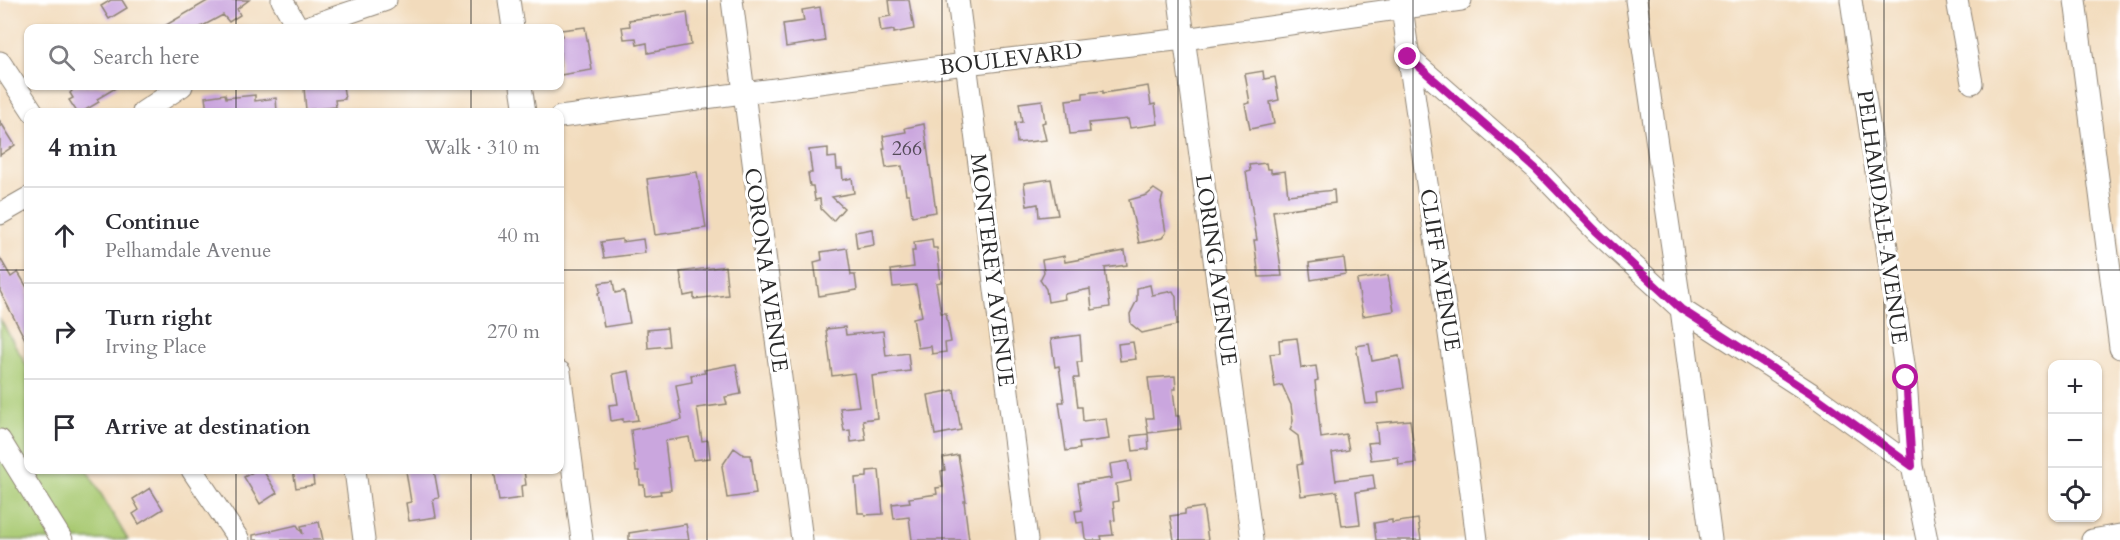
<!DOCTYPE html>
<meta charset="utf-8">
<style>
:root{--surface:#fff;--page:#f2f2f3;--text:#2b2b33;--muted:#7c7c81;--line:#e1e1e2}
body{margin:0;font-family:Cardo,serif;background:var(--page);color:var(--text)}
.controls{position:absolute;right:18px;bottom:18px;display:grid;overflow:hidden;border-radius:12px;box-shadow:0 2px 4px #0004}
.controls button{width:54px;height:54px;display:grid;place-items:center;padding:0;border:0;border-bottom:2px solid var(--line);background:var(--surface);color:var(--text);font:30px sans-serif}
.stop{position:absolute;width:18px;height:18px;margin:-14px;border:4px solid #b5179e;border-radius:50%;background:#fff}
.stop.end{background:#b5179e;border-color:#fff;box-shadow:0 2px 6px #0008}
.list{margin:0;padding:0;list-style:none}
h2{display:flex;justify-content:space-between;align-items:center;height:78px;margin:0;padding:0 24px;font-size:26px}
h2 small{font-size:20px;font-weight:400;color:var(--muted)}
.list li{display:grid;grid-template-columns:39px 1fr auto;gap:18px;align-items:center;box-sizing:border-box;height:96px;padding:0 24px;border-top:2px solid var(--line)}
.list b{display:block;font-size:22px;white-space:nowrap}
.list p{margin:0;font-size:20px;white-space:nowrap;color:var(--muted)}
.list em{font-size:20px;font-style:normal;color:var(--muted)}
.icon{flex:none;width:33px;height:33px;fill:none;stroke:currentColor;stroke-width:2;stroke-linecap:round;stroke-linejoin:round}
.map{position:relative;flex:none;width:2120px;height:540px;overflow:hidden}
.search{position:absolute;background:var(--surface);box-shadow:0 2px 4px #0004;left:24px;top:24px;width:540px;height:66px;display:flex;align-items:center;gap:15px;box-sizing:border-box;padding:0 21px;border-radius:12px;color:var(--muted);font-size:22px}
.panel{position:absolute;background:var(--surface);box-shadow:0 2px 4px #0004;left:24px;top:108px;width:540px;height:366px;border-radius:12px}
.map>svg:first-child{display:block}
.green{fill:#a8c971;stroke:#6a7a4e;stroke-width:1.5}
.building{fill:#caa6de}
.lines{fill:none;stroke-linecap:round;stroke-linejoin:round}
.minor-casing{stroke:#8e8374;stroke-width:23}
.minor{stroke:#fff;stroke-width:21}
.route{stroke:#b5179e;stroke-width:8}
.grid{fill:none;stroke:#2b2b2b;stroke-width:1.5;stroke-opacity:0.55}
.labels{text-anchor:middle;dominant-baseline:central;stroke-width:6;stroke-linejoin:round;paint-order:stroke}
.number-label{font-size:20px;fill:#534a58}
.street-label{font-size:22px;fill:#2b2b2b;stroke:#fff}
</style>
<div class="map">
<svg width="2120" height="540" viewBox="0 0 2120 540">
<rect width="100%" height="100%" fill="#fff"/>
<filter id="ink" filterUnits="userSpaceOnUse"><feTurbulence type="fractalNoise" baseFrequency=".0167" numOctaves="2"/><feDisplacementMap in="SourceGraphic" scale="12" xChannelSelector="R" yChannelSelector="G"/><feConvolveMatrix kernelMatrix="1 2 1 2 8 2 1 2 1" color-interpolation-filters="sRGB"/></filter>
<filter id="wash" filterUnits="userSpaceOnUse"><feTurbulence type="fractalNoise" baseFrequency=".008" numOctaves="4" result="noise"/><feDisplacementMap in="SourceGraphic" scale="24" xChannelSelector="R" yChannelSelector="G"/><feGaussianBlur stdDeviation="1.35" result="paint"/><feColorMatrix in="noise" values="0 0 0 0 0 0 0 0 0 0 0 0 0 0 0 0 0 1.4 0 .05"/><feComposite in="paint" operator="in"/></filter>
<g filter="url(#wash)">
<rect width="100%" height="100%" fill="#f2dbbc"/>
<path class="green" d="M0 319 28 368V470H87L128 540H0Z"/>
<g id="blocks">
<path class="building" d="M111 0H122L127 8 109 19 101 6Z
M209 0H249L237 9 240 15 229 22 223 15 199 28H161Z
M889 0H909L914 29 894 33V30L881 32 879 18 891 16Z
M820 7 825 41 786 47 783 24 804 21 802 10Z
M687 12 691 45 648 53 647 43 637 45 636 38 624 39 622 27 630 26 629 20Z
M585 27 592 70 560 75V37L562 36 561 30Z
M1263 71 1264 79 1275 77 1279 100 1270 102 1274 124 1250 129 1245 104 1250 103 1245 74Z
M69 86H119L97 99 99 102 82 112H77L69 100 73 98 70 93 72 91Z
M329 86H333L334 87 343 86 345 99 335 100 336 107 306 110 304 88Z
M1148 86 1151 105 1155 104 1158 124 1130 128 1128 119 1089 123 1090 132 1070 134 1066 100 1083 98V93L1103 91V93Z
M225 94 226 98 255 95V101L276 98 277 112H207L205 97Z
M1042 100 1045 122 1042 123 1046 140 1017 143 1015 123 1022 122 1019 103Z
M0 121 15 145 0 155Z
M924 124 936 212 912 216 909 194H906L902 166 886 168 883 149H885L883 136 906 132 905 128Z
M828 148V158L836 157 837 169H842L843 180 852 178 854 193 832 197 844 208 833 221 821 209 820 199 815 200 813 186H810L808 173H812L809 150Z
M1266 163 1267 169H1271V173L1285 171 1288 195 1334 190 1335 203 1273 211 1282 276 1259 277 1254 240H1257L1246 172 1250 171 1249 165Z
M697 172 706 228 655 235 647 179Z
M1051 179 1058 215 1039 217 1038 204 1027 206 1024 183Z
M1154 189 1163 195 1161 202 1166 233 1162 238 1139 243 1129 200 1147 195Z
M872 229 874 245 857 248 855 232Z
M622 239V242L643 239 645 253 604 258 601 242Z
M932 239 933 248H937L941 282 936 283 941 313H946L951 342 945 343 946 352 932 354 931 346 918 348 913 318 922 316 916 285 893 287 891 270 914 267 912 251H915L914 242Z
M847 248 851 275H855L857 290 819 296 814 262 822 260 821 252Z
M1125 251 1127 265 1105 268 1110 307 1092 310 1090 289 1064 294 1065 299 1048 302 1046 289 1040 280 1044 272 1042 260 1064 256 1065 262Z
M0 258 11 277 18 272 28 289V345L0 291Z
M1344 258 1346 274 1311 280 1309 263Z
M725 266 728 295 694 299V294L684 296 680 272Z
M1388 275 1394 311 1363 316 1357 280Z
M613 281 615 293 624 291 630 323 604 327 598 293 600 292 599 283Z
M1150 285 1152 295 1173 291 1176 297 1177 325 1142 333 1131 324 1130 314 1137 300V288Z
M845 327 846 335 883 331 886 356 908 353 910 371 872 376 877 418 863 420 866 440 851 442 850 430 844 431 840 408 859 406 854 373 832 376 826 329Z
M667 328 669 346 648 348 647 330Z
M1080 335 1082 362H1077L1079 378H1074L1078 407H1082L1083 421 1106 418 1109 439 1079 443 1080 449 1066 451 1059 402H1064L1059 366 1055 367 1051 339Z
M1297 338 1301 368 1316 366 1318 380 1315 381 1321 438 1346 434 1349 450 1332 453 1336 482V480L1373 475 1375 489 1356 492 1360 524 1342 526 1337 491 1301 496 1297 465 1302 464 1298 436 1290 430 1293 421 1291 405 1282 385 1275 387 1270 354 1280 353 1279 340Z
M1133 342 1136 359 1120 361 1118 344Z
M1369 344 1372 361 1399 356 1404 388 1377 393 1378 403 1366 404 1356 346Z
M736 364 741 394 725 397 727 404 697 408 702 441 708 440 710 458 693 460 689 437 665 441 671 490 660 491 661 494 645 496 644 485H640L639 471H636L631 430 682 420 676 385 692 382 691 375 705 373 704 370Z
M629 371 638 420 623 422V419L611 421 609 405 618 404 613 374Z
M1175 376 1176 389H1173L1176 416H1179L1181 429 1148 433 1146 418H1153L1148 378Z
M954 390 961 430 935 435 928 395Z
M1410 420 1416 463 1399 465 1398 457 1371 460 1368 443 1378 442 1376 423Z
M1148 434 1149 449 1133 451 1131 436Z
M734 448 744 455H751L756 494 727 498 722 466Z
M958 455 966 501H964L969 540H912L909 517 894 519 892 504 910 502 909 498 937 494 936 488 943 487 941 471 945 470 943 458Z
M1128 461 1131 481 1116 484 1118 501 1113 502 1115 520 1111 521 1113 535 1101 536 1102 540H1087L1085 538 1083 522 1077 523 1075 511 1082 510 1078 483 1112 478 1110 464Z
M256 470H263L277 493 260 504 244 477Z
M293 470H312L314 485 296 488Z
M413 470H434L439 498 433 499 436 517 409 521 406 503 411 502 406 471Z
M494 470H524L526 485 521 486 522 498 499 501Z
M879 470 883 514 865 515 864 513H858L855 478 867 477V471Z
M150 488 163 509 139 524 133 514 139 510 133 499Z
M1203 507 1208 540H1174L1170 516 1185 514V510Z
M1418 519 1421 540H1376L1374 523 1392 520V523Z
M319 522 323 540H253V535L297 525 303 534 301 526Z
M686 524 689 540H629V533Z"/>
</g>
</g>
<g filter="url(#ink)">
<use href="#blocks" fill-opacity="0" stroke="#8e8374" stroke-width="1.5"/>
<g class="lines">
<defs>
<path id="minor" d="M282 0 298 28
M509 0 513 28
M732 0 802 540
M958 0 1027 540
M1179 0 1252 540
M1401 0C1425 180 1455 360 1477 540
M1636 0 1681 309 1711 540
M1851 0 1906 378 1912 466 1927 540
M1957 0 1972 83
M2075 0 2120 348
M304 28 386 0
M1408 57 1535 168 1596 231 1681 309 1815 396 1912 466
M0 62 33 112
M521 86 525 112
M143 112 182 86
M560 117 965 64 1184 39 1461 0
M0 214 28 198
M560 372 582 540
M0 440 62 540
M192 470 239 540
M355 470 364 540
M2092 540 2120 535"/>
</defs>
<use href="#minor" class="minor-casing"/>
<use href="#minor" class="minor"/>
</g>
</g>
<g class="lines" filter="url(#ink)">
<path class="route" d="M1408 57 1535 168 1596 231 1681 309 1815 396 1912 466 1906 378"/>
</g>
<path class="grid" d="M236 0V28M471 0V28M707 0V540M942 0V540M1178 0V540M1413 0V540M1649 0V540M1884 0V540M236 86V112M471 86V112M0 270H28M560 270H2120M236 470V540M471 470V540"/>
<g class="labels">
<g class="number-label">
<text x="907" y="148">266</text>
</g>
<g class="street-label">
<text transform="translate(1011 59) rotate(-7)">BOULEVARD</text>
<text transform="translate(1882 217) rotate(82)">PELHAMDALE AVENUE</text>
<text transform="translate(766 270) rotate(82)">CORONA AVENUE</text>
<text transform="translate(992 270) rotate(83)">MONTEREY AVENUE</text>
<text transform="translate(1216 270) rotate(82)">LORING AVENUE</text>
<text transform="translate(1440 270) rotate(81)">CLIFF AVENUE</text>
</g>
</g>
</svg>
<div class="controls">
<button>+</button>
<button>−</button>
<button><svg class="icon" aria-label="locate" viewBox="0 0 24 24"><circle cx="12" cy="12" r="6"/><path d="M12 2v4M12 18v4M2 12h4M18 12h4"/></svg></button>
</div>
<div class="stop" style="left:1906px;top:378px"></div>
<div class="stop end" style="left:1408px;top:57px"></div>
<div class="search"><svg class="icon" aria-label="search" viewBox="0 0 24 24"><circle cx="10" cy="10" r="6"/><path d="M15 15l6 6"/></svg>Search here</div>
<section class="panel">
<h2>4 min<small>Walk · 310 m</small></h2>
<ul class="list">
<li><svg class="icon" aria-label="ahead" viewBox="0 0 24 24"><path d="M12 20V5M6 11l6-6 6 6"/></svg><div><b>Continue</b><p>Pelhamdale Avenue</p></div><em>40 m</em></li>
<li><svg class="icon" aria-label="right" viewBox="0 0 24 24"><path d="M7 20v-9h11M14 6l5 5-5 5"/></svg><div><b>Turn right</b><p>Irving Place</p></div><em>270 m</em></li>
<li><svg class="icon" aria-label="arrive" viewBox="0 0 24 24"><path d="M6 21V4h12l-3 4 3 4H6"/></svg><div><b>Arrive at destination</b></div></li>
</ul>
</section>
</div>
